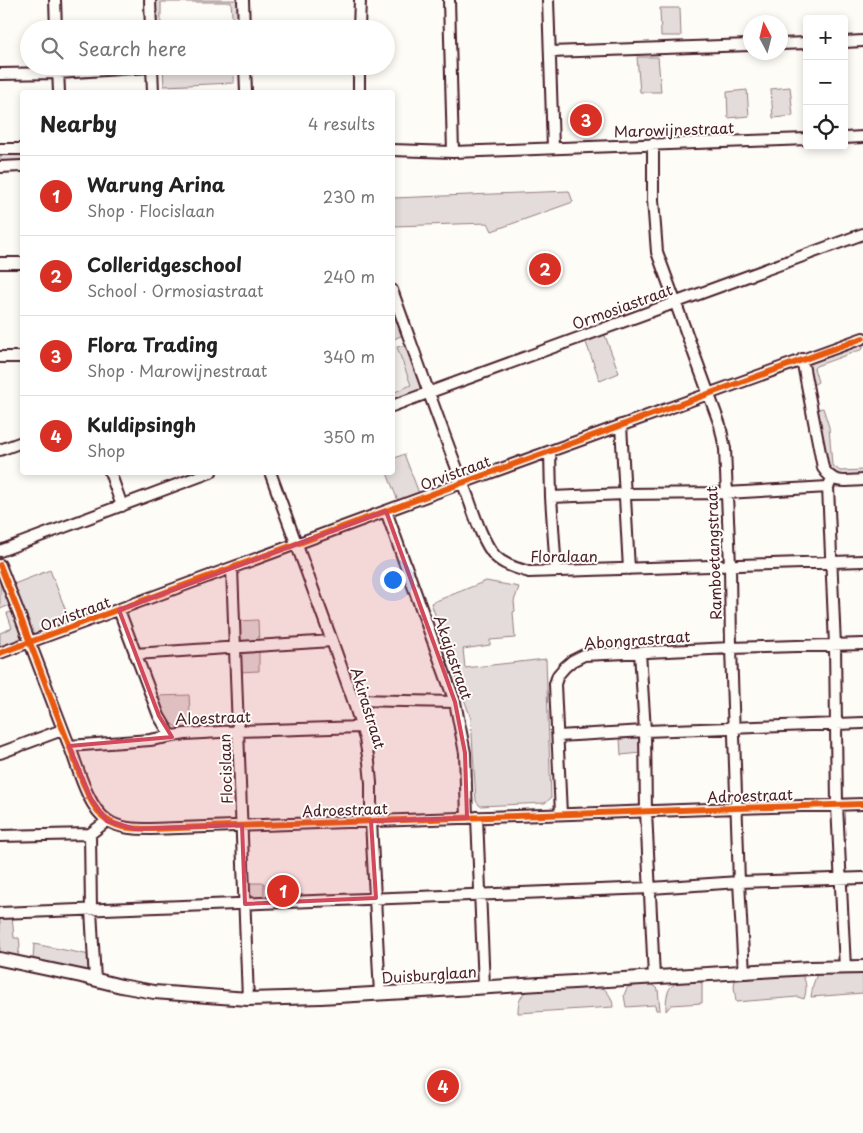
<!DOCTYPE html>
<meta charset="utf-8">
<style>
:root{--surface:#fff;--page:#f6f6f6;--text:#222;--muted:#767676;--line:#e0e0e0;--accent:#d93025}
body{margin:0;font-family:"Playpen Sans",sans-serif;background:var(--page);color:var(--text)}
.controls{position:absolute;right:15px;top:15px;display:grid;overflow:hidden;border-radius:5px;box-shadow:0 2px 8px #0003}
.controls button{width:45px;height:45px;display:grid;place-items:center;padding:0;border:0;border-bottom:1px solid var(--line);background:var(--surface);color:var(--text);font:25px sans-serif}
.compass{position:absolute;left:743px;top:15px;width:45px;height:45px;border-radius:50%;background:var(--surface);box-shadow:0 2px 8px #0003;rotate:353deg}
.you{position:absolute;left:392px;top:579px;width:18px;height:18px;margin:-12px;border:4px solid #fff;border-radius:50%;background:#1a73e8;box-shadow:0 0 0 8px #1a73e833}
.badge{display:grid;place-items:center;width:32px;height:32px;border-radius:50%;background:var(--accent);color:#fff;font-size:16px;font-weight:700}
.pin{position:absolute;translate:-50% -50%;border:2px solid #fff;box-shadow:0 1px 5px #0006}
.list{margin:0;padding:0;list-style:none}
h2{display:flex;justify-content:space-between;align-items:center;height:65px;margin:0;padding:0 20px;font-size:21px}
h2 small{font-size:16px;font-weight:400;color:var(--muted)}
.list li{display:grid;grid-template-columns:32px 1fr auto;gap:15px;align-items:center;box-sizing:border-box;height:80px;padding:0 20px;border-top:1px solid var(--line)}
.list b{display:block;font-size:19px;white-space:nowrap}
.list p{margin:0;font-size:16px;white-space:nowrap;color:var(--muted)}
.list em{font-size:16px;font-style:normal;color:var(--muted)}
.icon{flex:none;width:28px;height:28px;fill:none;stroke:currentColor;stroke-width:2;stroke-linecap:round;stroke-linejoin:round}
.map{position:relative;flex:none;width:863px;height:1133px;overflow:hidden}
.search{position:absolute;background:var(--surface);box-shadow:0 2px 8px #0003;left:20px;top:20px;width:375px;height:55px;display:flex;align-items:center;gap:12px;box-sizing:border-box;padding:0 18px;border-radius:28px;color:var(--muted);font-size:19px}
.panel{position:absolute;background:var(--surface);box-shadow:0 2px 8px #0003;left:20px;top:90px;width:375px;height:385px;border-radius:5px}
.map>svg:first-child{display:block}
.built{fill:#f0ece8}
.green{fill:#e3dcda;stroke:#967e82}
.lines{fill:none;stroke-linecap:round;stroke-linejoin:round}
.minor-casing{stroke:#4a1f2b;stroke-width:14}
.tertiary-casing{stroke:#4a1f2b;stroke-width:16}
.minor{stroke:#fdfcf7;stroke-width:10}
.tertiary{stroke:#fdfcf7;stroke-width:12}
.cycleway-casing{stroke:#fdfcf7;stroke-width:9}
.cycleway{stroke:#e8590c;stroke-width:6}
.marked{fill:#d1495b;fill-opacity:0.2;stroke:#d1495b;stroke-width:4;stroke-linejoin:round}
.labels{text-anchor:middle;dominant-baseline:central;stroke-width:4;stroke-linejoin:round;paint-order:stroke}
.street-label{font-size:15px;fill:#4a1f2b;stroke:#fdfcf7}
</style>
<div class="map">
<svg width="863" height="1133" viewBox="0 0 863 1133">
<rect width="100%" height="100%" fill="#fdfcf7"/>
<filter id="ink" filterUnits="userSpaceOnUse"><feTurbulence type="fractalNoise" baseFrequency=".02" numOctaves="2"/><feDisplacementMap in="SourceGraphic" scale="10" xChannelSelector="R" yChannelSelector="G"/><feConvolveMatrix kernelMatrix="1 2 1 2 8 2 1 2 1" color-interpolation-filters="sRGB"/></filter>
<g filter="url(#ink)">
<path class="built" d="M392 334 411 386 393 393H392Z"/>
<path class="green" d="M153 0H239L240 29H233L231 2H161V28H154Z
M680 8 681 36H661L660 8Z
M637 57H658L661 92H640Z
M163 66H234V83L164 86Z
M790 87 793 116 773 118 771 89Z
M747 90 749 116 728 118 727 92Z
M22 153V160L0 162V154Z
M569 191 573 202 492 231 488 223 393 226V198Z
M392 306 403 335 394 339 392 334Z
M604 333 619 373 600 381 585 340Z
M863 340V349L816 366 814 368 818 382 811 386 808 367 809 363Z
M407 345 421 383C421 388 421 390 417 393L393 403V393L411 385 397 347Z
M823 408 829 427 832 465 840 471 863 470V476L840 477 830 472 824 459 822 430 818 409Z
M404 454 419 493 398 501 387 473 392 472 393 459Z
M50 570 68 616 63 618 66 625 38 634 32 632 29 628 14 584Z
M0 575 10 605 0 609Z
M486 581 519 587 514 601 515 611 513 612 515 638 490 640V645L463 649 465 668 546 659 551 798 545 803 480 806 476 801 471 719 431 603Z
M14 612C18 621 25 633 20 642L0 649V633L12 628 7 613Z
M258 620 259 643 240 644 237 621Z
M259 651V671L240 672 239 652Z
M189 695 191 730C169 729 162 716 156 696Z
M640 736 641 753 621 755 620 738Z
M248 883H264V899H248Z
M12 915 14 938H19L20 945 18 956H9L0 954V916Z
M34 944 90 955V970L88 972 33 960Z
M863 972V993L811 997 813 985 817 974Z
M801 974C807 981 807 990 804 999L798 997 736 1002 734 986 735 980Z
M700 981 702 984V1003L671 1005 666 1011C666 981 673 982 700 981Z
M596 984C605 987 613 997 613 1007L518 1013C518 1005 519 999 525 992Z
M651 984 656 987 658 989 660 1010H656L655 1005 626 1007 624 995 627 988 631 986Z"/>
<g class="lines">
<defs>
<path id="minor" d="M55 0 56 29
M150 0 151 29
M243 0 244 29
M449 0 453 152
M548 0 553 148
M359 29 360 0
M844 42 863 41
M780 44 807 43
M550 52 750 45
M152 66 153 92
M245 66 246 92
M58 69 59 92
M0 74 58 73 152 67
M359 92V66
M844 138 863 137
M653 144V200L657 252 720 425 725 449 730 565 731 648 739 882 744 973
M0 149H22
M392 150 453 152 807 139
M0 167 22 166
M0 263H22
M392 290C417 359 441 429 468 497 474 514 483 543 495 556 504 565 516 568 529 572L863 561
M0 357H22
M802 359 823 468C834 485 845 481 863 480
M392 406 863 234
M621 425 629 569
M0 450 22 442
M550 451 551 497 556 571
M110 472 122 506
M270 472 332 641 353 700 365 739 369 762 371 783V821L380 994
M828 487 835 645 837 805 845 968
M551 497 625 494 726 493 828 487 832 479
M386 511 455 702 465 753 467 818
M0 551 211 472
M0 565C10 591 21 617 30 643 44 679 57 715 71 750 79 771 88 807 107 820 119 829 137 829 151 829L737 808 863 804
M232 568 248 999
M119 610 159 716 171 736
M640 652 645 731 646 811 654 977
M0 653 462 483 863 338
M135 654 332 641
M353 700 455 702
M558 736 645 731 863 723
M69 746 150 740 185 734 238 731 361 727
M0 753 62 730
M561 814 555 684 558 675 565 667 572 661 584 655 731 648 863 644
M477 817 484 987
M90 834 91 910 95 980
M0 836 90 834 107 821
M0 913 651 888 739 882 863 878"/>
<path id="tertiary" d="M0 959 81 976 121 986 154 992 248 999 321 997 810 968 863 967"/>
</defs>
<use href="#minor" class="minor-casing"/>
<use href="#tertiary" class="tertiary-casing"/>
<use href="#minor" class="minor"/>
<use href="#tertiary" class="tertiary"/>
<defs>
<path id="cycleway" d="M0 565C10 591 21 617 30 643 44 679 57 715 71 750 79 771 88 807 107 820 119 829 137 829 151 829L737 808 863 804
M0 653 462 483 863 338"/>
</defs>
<use href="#cycleway" class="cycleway-casing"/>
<use href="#cycleway" class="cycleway"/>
</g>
</g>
<path class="marked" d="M386 511 455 702 465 753 467 818 371 821 376 898 245 904 242 825 135 829 107 821 91 799 69 746 172 737 159 716 119 610Z"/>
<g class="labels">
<g class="street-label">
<text transform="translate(674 129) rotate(-2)">Marowijnestraat</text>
<text transform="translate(622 306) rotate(-20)">Ormosiastraat</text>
<text transform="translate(455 472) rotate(-20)">Orvistraat</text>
<text transform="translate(713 553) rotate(-92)">Ramboetangstraat</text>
<text x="564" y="555">Floralaan</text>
<text transform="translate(75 613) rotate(-20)">Orvistraat</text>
<text transform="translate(637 639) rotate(-4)">Abongrastraat</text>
<text transform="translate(454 657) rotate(71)">Akajastraat</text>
<text transform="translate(369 708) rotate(73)">Akirastraat</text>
<text transform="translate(213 717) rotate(-2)">Aloestraat</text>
<text transform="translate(225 769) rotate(-92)">Flocislaan</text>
<text transform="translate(750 795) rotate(-2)">Adroestraat</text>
<text transform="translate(345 809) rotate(-2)">Adroestraat</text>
<text transform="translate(429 974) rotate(-4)">Duisburglaan</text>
</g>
</g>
</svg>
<div class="controls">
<button>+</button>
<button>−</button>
<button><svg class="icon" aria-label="locate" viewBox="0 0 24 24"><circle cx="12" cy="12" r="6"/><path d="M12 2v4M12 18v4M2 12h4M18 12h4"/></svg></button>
</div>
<svg class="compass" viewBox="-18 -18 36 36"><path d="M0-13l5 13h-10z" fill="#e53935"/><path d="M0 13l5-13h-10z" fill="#767676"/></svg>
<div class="you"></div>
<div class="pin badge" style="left:283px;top:891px">1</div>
<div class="pin badge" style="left:545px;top:269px">2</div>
<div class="pin badge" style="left:586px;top:120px">3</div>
<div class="pin badge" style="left:443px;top:1086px">4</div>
<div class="search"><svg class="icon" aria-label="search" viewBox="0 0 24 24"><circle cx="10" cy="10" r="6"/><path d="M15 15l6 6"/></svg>Search here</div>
<section class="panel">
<h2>Nearby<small>4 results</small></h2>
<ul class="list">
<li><span class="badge">1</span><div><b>Warung Arina</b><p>Shop · Flocislaan</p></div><em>230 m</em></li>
<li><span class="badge">2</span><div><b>Colleridgeschool</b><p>School · Ormosiastraat</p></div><em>240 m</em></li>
<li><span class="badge">3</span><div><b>Flora Trading</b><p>Shop · Marowijnestraat</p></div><em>340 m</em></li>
<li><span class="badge">4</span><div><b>Kuldipsingh</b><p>Shop</p></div><em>350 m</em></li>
</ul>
</section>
</div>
